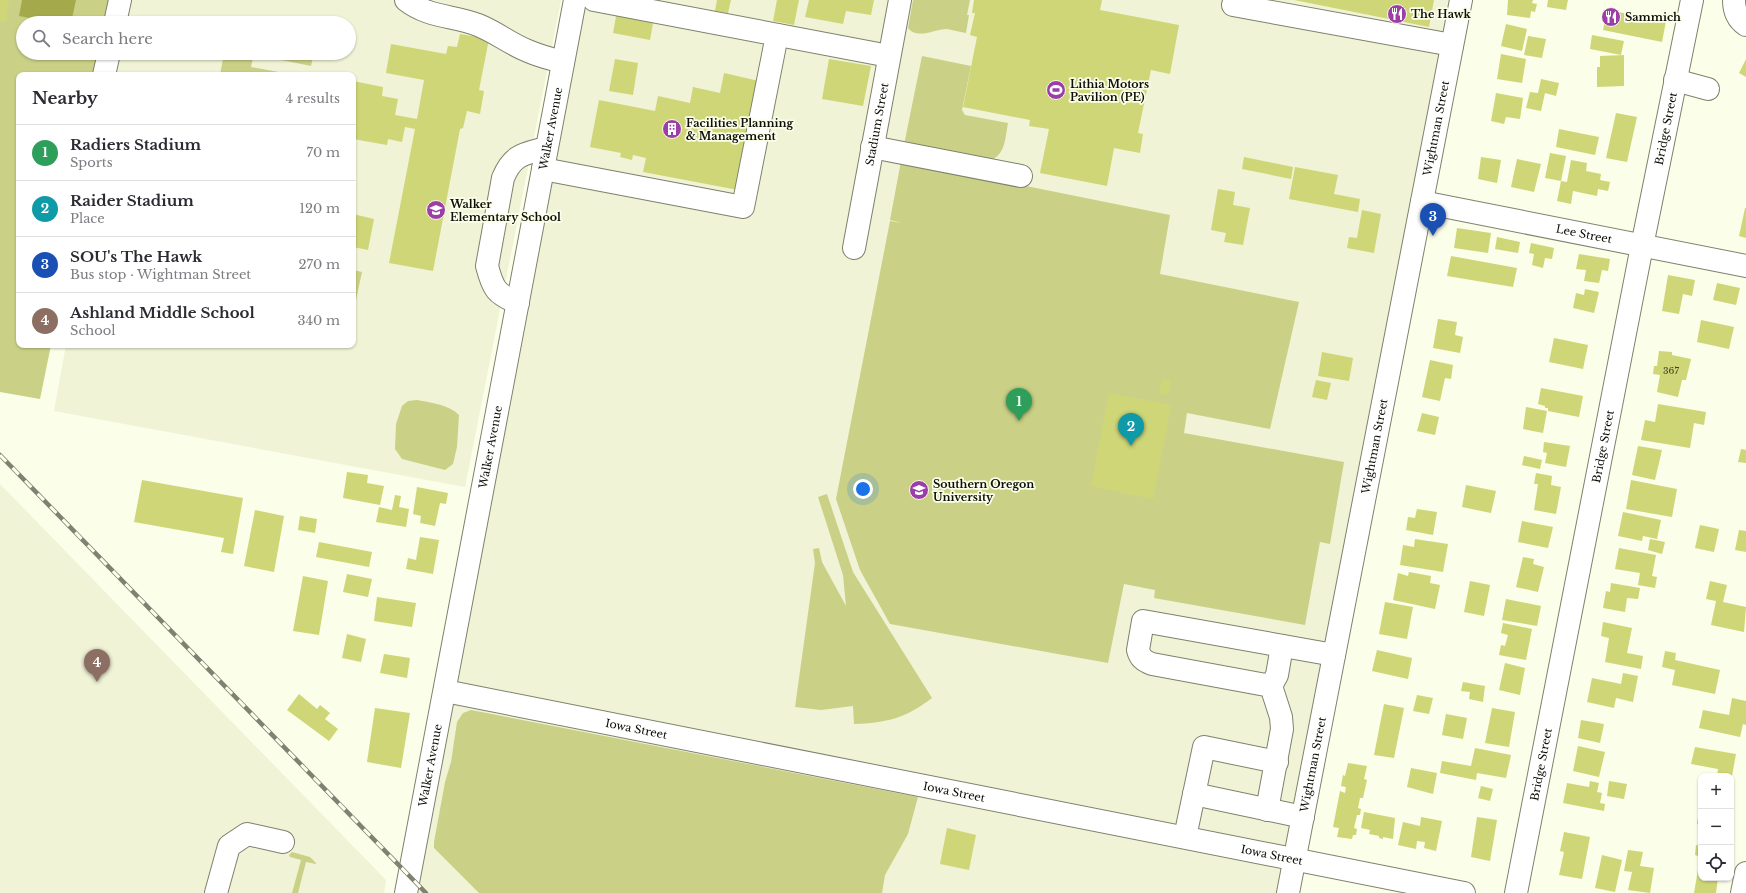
<!DOCTYPE html>
<meta charset="utf-8">
<style>
:root{--surface:#fff;--page:#f2f2f3;--text:#2b2b33;--muted:#7c7c81;--line:#e1e1e2;--accent:#2563eb}
body{margin:0;font-family:"Libre Baskerville",serif;background:var(--page);color:var(--text)}
.controls{position:absolute;right:12px;bottom:12px;display:grid;overflow:hidden;border-radius:8px;box-shadow:0 1px 3px #0004}
.controls button{width:36px;height:36px;display:grid;place-items:center;padding:0;border:0;border-bottom:1px solid var(--line);background:var(--surface);color:var(--text);font:20px sans-serif}
.you{position:absolute;left:863px;top:489px;width:14px;height:14px;margin:-10px;border:3px solid #fff;border-radius:50%;background:#1a73e8;box-shadow:0 0 0 6px #1a73e833}
.badge{display:grid;place-items:center;width:26px;height:26px;border-radius:50%;background:var(--accent);color:#fff;font-size:13px;font-weight:700}
.pin{position:absolute;translate:-50% -33px;filter:drop-shadow(0 1px 2px #0008)}
.pin::after{content:'';position:absolute;top:21px;width:14px;height:12px;background:inherit;clip-path:polygon(0 0,100% 0,50% 100%)}
.list{margin:0;padding:0;list-style:none}
h2{display:flex;justify-content:space-between;align-items:center;height:52px;margin:0;padding:0 16px;font-size:17px}
h2 small{font-size:13px;font-weight:400;color:var(--muted)}
.list li{display:grid;grid-template-columns:26px 1fr auto;gap:12px;align-items:center;box-sizing:border-box;height:56px;padding:0 16px;border-top:1px solid var(--line)}
.list b{display:block;font-size:15px;white-space:nowrap}
.list p{margin:0;font-size:13px;white-space:nowrap;color:var(--muted)}
.list em{font-size:13px;font-style:normal;color:var(--muted)}
.icon{flex:none;width:22px;height:22px;fill:none;stroke:currentColor;stroke-width:2;stroke-linecap:round;stroke-linejoin:round}
.map{position:relative;flex:none;width:1746px;height:893px;overflow:hidden}
.search{position:absolute;background:var(--surface);box-shadow:0 1px 3px #0004;left:16px;top:16px;width:340px;height:44px;display:flex;align-items:center;gap:10px;box-sizing:border-box;padding:0 14px;border-radius:22px;color:var(--muted);font-size:15px}
.panel{position:absolute;background:var(--surface);box-shadow:0 1px 3px #0004;left:16px;top:72px;width:340px;height:276px;border-radius:8px}
.map>svg:first-child{display:block}
.built{fill:#f0f3d5}
.green{fill:#cad186}
.water{fill:#a4aa4b}
.building{fill:#cfd677}
.lines{fill:none;stroke-linecap:round;stroke-linejoin:round}
.minor-casing{stroke:#7f816d;stroke-width:24}
.minor{stroke:#fff;stroke-width:22}
.rail-casing{stroke:#7f8173;stroke-width:4.5}
.rail{stroke:#fbfee8;stroke-width:3;stroke-dasharray:9;stroke-linecap:butt}
.labels{text-anchor:middle;dominant-baseline:central;stroke-width:3.5;stroke-linejoin:round;paint-order:stroke}
.number-label{font-size:9px;fill:#3e4023}
.poi-label{font-size:11px;font-weight:bold;fill:#0d0e07;stroke:#fbfee8;text-anchor:start}
.street-label{font-size:11px;fill:#0d0e07;stroke:#fbfee8}
</style>
<div class="map">
<svg width="1746" height="893" viewBox="0 0 1746 893">
<rect width="100%" height="100%" fill="#fbfee8"/>
<path class="built" d="M130 0H561L465 487 54 411 66 345H353V75H116L120 53H349V23H126Z
M578 0H1451L1276 893H408Z
M0 484 386 880 384 893H0Z"/>
<path class="green" d="M0 0H121L116 23H23V53H110L106 75H19V345H51L40 399 0 392Z
M913 0H970L967 15H969L966 33C959 32 953 30 947 29 934 29 918 40 908 28Z
M224 53H254L251 67 284 73V75H220Z
M257 53H314L311 66 257 55Z
M922 56 971 66 962 110 965 115 1008 123C1005 138 1006 155 989 161L904 145Z
M901 161 1170 215 1160 274 1299 302 1270 429 1187 413 1184 433 1344 462 1330 544 1320 542 1305 625 1154 598 1155 590 1124 584 1108 663 890 624 860 570 836 499 890 221 902 223 890 220Z
M353 270 362 272 356 300H353Z
M417 400C431 403 448 404 459 415L457 447 453 464 445 470 402 459 395 449 396 424 402 406 408 401Z
M827 494 853 572 932 698C906 718 887 723 854 724L853 706 821 710 795 707 815 563 813 549 819 548 822 562 846 606 843 575 818 497Z
M471 710 918 797 908 834 885 875 882 893H479L434 848V842L445 782 451 762 457 722 463 713Z
M292 852 310 857 316 863V864L306 862 298 893H292L301 860 290 857 289 855Z"/>
<path class="water" d="M22 0H76L71 23H56L19 16Z"/>
<path class="building" d="M0 0H9L6 22H0Z
M717 0H731L728 13 715 11Z
M777 0H799L794 25 773 21Z
M809 0H874L871 15 846 11 843 24 805 17Z
M974 0H1102L1100 10 1179 25 1170 74 1151 70 1138 133 1143 134 1140 153 1114 148 1107 186 1040 173 1049 129 1029 126 1030 120 963 107 977 37 970 35 975 13H972Z
M1294 0H1434L1429 27Z
M1508 0H1533L1532 3 1537 4 1535 12 1531 11 1530 18 1507 15Z
M1548 0H1568L1566 10 1547 7Z
M1607 10 1666 21 1662 42 1603 30Z
M617 11 654 18 650 40 613 33Z
M1506 24 1527 29 1522 51 1501 46Z
M460 34 489 39 479 90 484 91 480 114 467 111 463 128 460 129 433 271 389 263 415 129 405 127 402 142 388 139 387 145 353 139V81L383 87 382 96 398 99 395 115 417 119 424 80 386 73 391 44 446 54 448 46 457 47Z
M1592 35 1624 41 1621 55 1590 49Z
M1528 36 1546 39 1542 58 1524 55Z
M1501 54 1526 59 1522 83 1497 79Z
M1624 55V86L1597 87V67H1600V56Z
M615 59 638 63 633 95 609 91Z
M829 59 871 66 863 106 822 99Z
M1746 59V77L1739 73Z
M724 73 759 81 738 190 643 172 646 158 633 155 632 160 620 157 621 153 590 147 599 100 655 111 658 96 690 103 693 87 720 93Z
M1541 79 1559 83 1556 96 1545 93 1541 111 1526 108 1530 92 1538 93Z
M1496 93 1523 98 1520 119 1506 117 1504 124 1491 121Z
M1616 113 1637 117 1627 162 1606 158Z
M1559 129 1599 137 1595 155 1556 147Z
M1550 153 1566 156 1561 181 1545 178Z
M1244 157 1293 167 1291 179 1242 169Z
M1481 157 1501 160 1497 183 1478 179Z
M1517 159 1541 164 1534 192 1511 187Z
M1571 160 1587 163 1586 171 1601 174 1600 180 1610 182 1608 191 1598 189 1597 196 1573 191 1571 204 1557 201 1561 181 1567 182Z
M1295 167 1338 175 1334 194 1360 199 1358 212 1289 199Z
M1218 189 1235 192 1233 205 1250 208 1243 245 1224 242 1226 233 1211 230Z
M1745 208H1746V238L1739 236Z
M1362 210 1381 214 1374 253 1347 248 1349 237 1357 238Z
M353 214 374 219 368 250 353 247Z
M1457 228 1491 233 1488 253 1454 248Z
M1497 237 1520 242 1518 253 1495 249Z
M1531 243 1554 248 1552 259 1545 258 1543 268 1532 265 1534 254 1529 253Z
M1579 254 1610 259 1608 271 1602 270 1599 283 1584 281 1586 270 1576 269Z
M1451 256 1517 268 1513 287 1447 276Z
M1668 275 1695 280 1692 296 1683 294 1679 314 1662 311Z
M1717 283 1740 288 1736 305 1713 300Z
M1585 289 1599 292 1594 313 1573 308 1576 293 1584 295Z
M1438 319 1457 322 1455 335 1463 337 1460 353 1433 348Z
M1701 320 1734 327 1729 349 1697 342Z
M1554 338 1588 345 1583 369 1549 362Z
M1659 351 1672 352V355L1691 359 1686 380H1682L1678 397 1657 392 1660 375 1653 374 1654 366H1657Z
M1322 352 1353 358 1349 381 1318 376Z
M1430 360 1453 365 1451 379 1445 378 1440 401 1422 397Z
M1162 379 1171 381 1168 395 1159 393Z
M1316 380 1331 383 1327 400 1312 397Z
M1541 388 1583 396 1579 417 1548 411V408H1545V406L1538 404Z
M1109 393 1171 405 1153 499 1091 486Z
M1658 404 1706 412 1704 425 1694 423 1690 448 1641 440 1645 420 1655 422Z
M1526 407 1547 411 1543 433 1523 429Z
M1422 413 1439 417 1435 435 1417 431Z
M1544 442 1570 446 1566 467 1545 463 1547 453 1543 452Z
M1638 446 1662 450 1655 480 1632 475Z
M1741 449 1746 450V463L1738 462Z
M1524 456 1542 460 1540 469 1522 465Z
M347 472 368 475 367 483 384 486 380 505 343 498Z
M1536 473 1552 476 1551 485 1561 487 1556 514 1534 510 1538 484H1534Z
M142 480 243 498 233 554 221 552 224 538 134 522Z
M1631 480 1677 489 1672 517 1626 509Z
M1466 485 1496 491 1491 513 1462 507Z
M417 487 448 493 446 504 440 503 435 526 420 523 421 516 413 514Z
M395 495 401 496 399 507 409 509 406 527 376 522 379 507 392 510Z
M1417 509 1437 512 1433 535 1406 530 1408 517 1415 518Z
M255 510 284 516 274 572 244 566Z
M1623 512 1661 520 1657 539 1643 536 1642 541 1618 536Z
M300 516 317 519 315 533 298 530Z
M1522 521 1553 527 1548 548 1518 542Z
M1700 525 1719 529 1714 552 1695 548Z
M1739 530 1746 531V552L1735 550Z
M420 537 439 540 433 574 406 569 408 558 416 560Z
M1415 539 1448 544 1443 572 1400 565 1403 545 1414 547Z
M1650 539 1665 542 1662 554 1648 550Z
M319 542 372 552 369 567 316 557Z
M1619 548 1656 555 1652 576 1657 577 1655 588 1638 585 1640 573 1615 569Z
M1523 557 1534 559 1533 564 1544 567 1538 592 1516 587Z
M1409 572 1431 576 1430 583 1440 585 1435 609 1393 600 1398 573 1408 576Z
M347 574 372 579 368 597 343 592Z
M303 576 328 581 319 635 293 631Z
M1470 581 1490 585 1484 616 1464 612Z
M1710 581 1727 585 1723 602 1746 607 1744 632 1711 625 1716 601 1706 599Z
M1611 583 1640 588 1638 599 1627 598 1625 612 1603 608 1606 591 1610 592Z
M377 597 416 603 412 627 374 621Z
M1506 599 1541 606 1537 626 1502 620Z
M1385 602 1413 607 1407 639 1379 634Z
M1603 622 1632 628 1627 653 1643 656 1641 669 1605 662 1609 638 1601 636Z
M1503 623 1532 629 1526 660 1499 655 1501 645 1505 646 1508 635 1501 633Z
M347 634 366 639 361 662 342 658Z
M1377 650 1412 658 1408 679 1372 671Z
M1665 651 1676 653 1675 660 1720 670 1715 694 1672 685 1675 670 1662 667Z
M384 654 410 658 407 678 380 673Z
M1505 663 1525 668 1520 695 1499 690Z
M1623 673 1638 676 1633 702 1616 698 1614 708 1587 702 1592 678 1621 684Z
M1463 682 1485 686 1483 702 1469 699 1470 692 1461 691Z
M299 694 317 709 320 705 330 713 325 719 338 729 329 741 287 710Z
M1417 695 1433 698 1429 714 1413 711Z
M1732 698 1746 701V725L1743 724 1740 737 1699 728 1703 710 1729 715Z
M1384 704 1404 708 1394 758 1374 755Z
M375 708 410 713 401 768 367 762Z
M1492 708 1515 712 1509 747 1485 743Z
M1446 714 1467 718 1463 739 1442 735Z
M1581 720 1604 724 1600 743 1578 738Z
M1578 746 1605 752 1599 777 1573 771Z
M1695 747 1736 754 1732 776H1717L1718 769 1691 764Z
M1475 748 1511 755 1506 778 1477 773 1476 780 1440 773 1442 761 1471 766Z
M1348 763 1367 766 1364 779 1367 780 1363 798H1360L1358 808 1361 809 1360 815H1357L1354 828 1357 829 1356 835H1353L1352 839 1337 837 1339 828 1333 827 1340 791 1345 793 1346 787 1341 786 1343 775 1345 776Z
M1411 768 1437 773 1433 794 1407 787Z
M1590 781 1599 783 1597 792 1602 793 1600 803 1605 804 1604 811 1563 803 1567 783 1589 787Z
M1609 781 1627 784 1624 799 1607 796Z
M1481 786 1493 789 1490 801 1478 798Z
M1699 811 1701 812V825L1697 824Z
M1364 812 1395 818 1393 839 1383 837V839L1379 838V836L1369 834 1370 830 1361 828Z
M1421 817 1442 821 1436 851 1424 848 1425 842 1417 841 1416 849 1398 845 1403 822 1420 826Z
M1477 817 1497 820 1490 861 1471 857Z
M947 828 976 835 969 870 940 864Z
M1564 832 1590 837 1582 879 1559 875 1564 852 1560 851Z
M1696 845 1701 846V857L1695 855Z
M1628 850 1643 852 1640 866 1654 868 1650 893 1628 890 1632 872 1624 871Z
M1602 855 1622 860 1615 892 1595 888Z
M1699 864 1701 865V878H1718L1716 893H1694Z"/>
<g class="lines">
<defs>
<g id="minor">
<path d="M406 0C429 18 453 15 478 25 496 32 510 44 528 51 539 56 551 59 563 62"/>
<path d="M594 0 889 56"/>
<path d="M1734 0C1734 10 1737 19 1746 25"/>
<path d="M1233 5 1452 45"/>
<path d="M115 23 120 0"/>
<path d="M104 75 109 53"/>
<path d="M1675 80 1708 89"/>
<path d="M872 147 1021 176"/>
<path d="M543 169 743 207 777 35"/>
<path id="s1" d="M1422 202 1746 266"/>
<path id="s2" d="M854 248 900 0"/>
<path d="M518 303C496 294 493 289 487 266L503 178C513 154 524 154 546 148"/>
<path d="M1271 686 1277 675 1282 646"/>
<path id="s3" d="M445 691 1464 893"/>
<path d="M1194 794 1303 817"/>
<path d="M1267 810 1282 729 1281 717 1271 686 1152 664C1144 661 1140 658 1138 650L1143 621 1334 655"/>
<path d="M1185 837 1204 747 1277 762"/>
<path d="M216 893 229 846 247 834 283 842"/>
<path id="s4" d="M406 893 575 0"/>
<path id="s5" d="M1288 893 1461 0"/>
<path id="s6" d="M1516 893 1642 246 1692 0"/>
<path d="M1742 893 1746 873"/>
</g>
</defs>
<use href="#minor" class="minor-casing"/>
<use href="#minor" class="minor"/>
<defs>
<path id="rail" d="M0 455 426 893"/>
</defs>
<use href="#rail" class="rail-casing"/>
<use href="#rail" class="rail"/>
</g>
<defs>
<symbol id="restaurant-disc" viewBox="-11 -11 22 22"><circle r="9.5" fill="#9b3ea8" stroke="#fbfee8"/><path d="M-5-6h1v4h1v-4h1v4h1v-4h1v5L-1.5 .5V6h-2V.5L-5-1ZM5-6V6H3V1.5H1.5Q1.5-4 5-6Z" fill="#fff"/></symbol>
<symbol id="stadium-disc" viewBox="-11 -11 22 22"><circle r="9.5" fill="#9b3ea8" stroke="#fbfee8"/><path d="M0-5a6.5 5 0 1 0 0 10a6.5 5 0 1 0 0-10ZM-3.5-1.8h7v3.6h-7Z" fill="#fff"/></symbol>
<symbol id="building-disc" viewBox="-11 -11 22 22"><circle r="9.5" fill="#9b3ea8" stroke="#fbfee8"/><path d="M-4-6H4V6H1V3H-1V6H-4ZM-2.5-4.3h1.7v1.8h-1.7ZM.8-4.3h1.7v1.8H.8ZM-2.5-1h1.7V.8h-1.7ZM.8-1h1.7V.8H.8Z" fill="#fff"/></symbol>
<symbol id="school-disc" viewBox="-11 -11 22 22"><circle r="9.5" fill="#9b3ea8" stroke="#fbfee8"/><path d="M0-5L7-2L0 1L-7-2ZM-4 1L0 2.5L4 1V4Q0 6-4 4Z" fill="#fff"/></symbol>
<symbol id="university-disc" viewBox="-11 -11 22 22"><circle r="9.5" fill="#9b3ea8" stroke="#fbfee8"/><path d="M0-5L7-2L0 1L-7-2ZM-4 1L0 2.5L4 1V4Q0 6-4 4Z" fill="#fff"/></symbol>
</defs>
<g fill-rule="evenodd">
<use href="#restaurant-disc" x="1386" y="3" width="22" height="22"/>
<use href="#restaurant-disc" x="1600" y="6" width="22" height="22"/>
<use href="#stadium-disc" x="1045" y="79" width="22" height="22"/>
<use href="#building-disc" x="661" y="118" width="22" height="22"/>
<use href="#school-disc" x="425" y="199" width="22" height="22"/>
<use href="#university-disc" x="908" y="479" width="22" height="22"/>
</g>
<g class="labels">
<g class="number-label">
<text x="1671" y="370">367</text>
</g>
<g class="poi-label">
<text x="1411" y="14">The Hawk</text>
<text x="1625" y="17">Sammich</text>
<text x="1070" y="84">Lithia Motors<tspan x="1070" dy="13">Pavilion (PE)</tspan></text>
<text x="686" y="123">Facilities Planning<tspan x="686" dy="13">&amp; Management</tspan></text>
<text x="450" y="204">Walker<tspan x="450" dy="13">Elementary School</tspan></text>
<text x="933" y="484">Southern Oregon<tspan x="933" dy="13">University</tspan></text>
</g>
<g class="street-label">
<text stroke="none"><textPath href="#s2" startOffset="126">Stadium Street</textPath></text>
<text stroke="none"><textPath href="#s4" startOffset="778">Walker Avenue</textPath></text>
<text stroke="none"><textPath href="#s5" startOffset="779">Wightman Street</textPath></text>
<text stroke="none"><textPath href="#s6" startOffset="779">Bridge Street</textPath></text>
<text stroke="none"><textPath href="#s1" startOffset="165">Lee Street</textPath></text>
<text stroke="none"><textPath href="#s5" startOffset="455">Wightman Street</textPath></text>
<text stroke="none"><textPath href="#s6" startOffset="455">Bridge Street</textPath></text>
<text stroke="none"><textPath href="#s4" startOffset="454">Walker Avenue</textPath></text>
<text stroke="none"><textPath href="#s3" startOffset="195">Iowa Street</textPath></text>
<text stroke="none"><textPath href="#s6" startOffset="131">Bridge Street</textPath></text>
<text stroke="none"><textPath href="#s4" startOffset="130">Walker Avenue</textPath></text>
<text stroke="none"><textPath href="#s5" startOffset="131">Wightman Street</textPath></text>
<text stroke="none"><textPath href="#s3" startOffset="519">Iowa Street</textPath></text>
<text stroke="none"><textPath href="#s3" startOffset="843">Iowa Street</textPath></text>
</g>
</g>
</svg>
<div class="controls">
<button>+</button>
<button>−</button>
<button><svg class="icon" aria-label="locate" viewBox="0 0 24 24"><circle cx="12" cy="12" r="6"/><path d="M12 2v4M12 18v4M2 12h4M18 12h4"/></svg></button>
</div>
<div class="you"></div>
<div class="pin badge" style="left:1019px;top:421px;background:#2e9e5b">1</div>
<div class="pin badge" style="left:1131px;top:446px;background:#0f9aa8">2</div>
<div class="pin badge" style="left:1433px;top:236px;background:#1a4fb4">3</div>
<div class="pin badge" style="left:97px;top:682px;background:#8d6e63">4</div>
<div class="search"><svg class="icon" aria-label="search" viewBox="0 0 24 24"><circle cx="10" cy="10" r="6"/><path d="M15 15l6 6"/></svg>Search here</div>
<section class="panel">
<h2>Nearby<small>4 results</small></h2>
<ul class="list">
<li><span class="badge" style="background:#2e9e5b">1</span><div><b>Radiers Stadium</b><p>Sports</p></div><em>70 m</em></li>
<li><span class="badge" style="background:#0f9aa8">2</span><div><b>Raider Stadium</b><p>Place</p></div><em>120 m</em></li>
<li><span class="badge" style="background:#1a4fb4">3</span><div><b>SOU's The Hawk</b><p>Bus stop · Wightman Street</p></div><em>270 m</em></li>
<li><span class="badge" style="background:#8d6e63">4</span><div><b>Ashland Middle School</b><p>School</p></div><em>340 m</em></li>
</ul>
</section>
</div>
